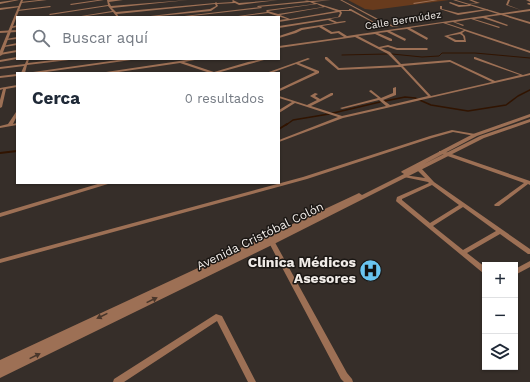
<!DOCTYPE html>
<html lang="es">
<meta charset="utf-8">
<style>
:root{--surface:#fff;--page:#f2f2f3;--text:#1f2937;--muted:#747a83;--line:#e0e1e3}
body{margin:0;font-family:"Work Sans",sans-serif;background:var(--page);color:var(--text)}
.controls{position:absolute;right:12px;bottom:12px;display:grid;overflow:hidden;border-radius:0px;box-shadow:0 1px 3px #0004}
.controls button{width:36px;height:36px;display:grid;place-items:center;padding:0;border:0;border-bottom:1px solid var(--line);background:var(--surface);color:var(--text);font:20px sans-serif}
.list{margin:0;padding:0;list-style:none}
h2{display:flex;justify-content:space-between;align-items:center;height:52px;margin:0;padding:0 16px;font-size:17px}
h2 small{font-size:13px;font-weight:400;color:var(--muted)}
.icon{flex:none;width:22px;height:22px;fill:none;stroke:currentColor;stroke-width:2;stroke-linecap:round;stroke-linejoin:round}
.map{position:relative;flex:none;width:530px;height:382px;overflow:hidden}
.search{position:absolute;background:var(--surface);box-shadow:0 1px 3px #0004;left:16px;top:16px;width:264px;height:44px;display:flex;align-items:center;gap:10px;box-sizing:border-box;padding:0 14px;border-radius:0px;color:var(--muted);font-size:15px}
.panel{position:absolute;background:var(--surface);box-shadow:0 1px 3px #0004;left:16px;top:72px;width:264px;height:112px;border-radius:0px}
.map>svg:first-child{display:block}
.green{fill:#683b1d}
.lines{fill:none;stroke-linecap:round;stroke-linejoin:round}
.stream-far2{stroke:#311401;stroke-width:1}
.stream-far1{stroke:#311401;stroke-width:1.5}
.stream{stroke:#311401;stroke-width:2}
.minor{fill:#9d7055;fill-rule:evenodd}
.tertiary{fill:#9d7055;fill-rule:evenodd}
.oneway{fill:#48362b}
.labels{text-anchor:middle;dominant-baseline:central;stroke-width:3;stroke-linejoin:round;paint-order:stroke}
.far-street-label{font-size:10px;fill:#f1ece8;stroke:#1b1714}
.street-label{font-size:12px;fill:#f1ece8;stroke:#1b1714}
.near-poi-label{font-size:14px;font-weight:bold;fill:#f1ece8;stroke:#1b1714;text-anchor:end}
</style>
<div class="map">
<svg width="530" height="382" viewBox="0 0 530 382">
<rect width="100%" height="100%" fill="#362e29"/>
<path class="green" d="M348 0H449L373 10 365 9Z"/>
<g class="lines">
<path class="stream-far2" d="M392 54 422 57 439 56 442 53H475L530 58
M342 55 387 54"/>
<path class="stream-far1" d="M385 101 405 97 415 98 431 105 468 111 506 105 518 96 530 90
M286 125 293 120 329 114 380 102"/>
<path class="stream" d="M279 129 287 124
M0 153 17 151"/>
<path class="minor" d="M15 0H19L0 4V2Z
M39 0H47L21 3 20 2Z
M98 0H104L71 5 70 4Z
M107 0H123L109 2 111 6 188 0 112 8 116 12 215 3 216 2 217 3 233 2 232 1 233 0 239 3 278 0 239 5 235 3 217 4 218 6 211 11 149 17H142L210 9 216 6 215 4 117 14 119 17H117L113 12 80 17H75L112 11 108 6 50 15 49 14 108 5Z
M304 0 310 1 331 0 313 2 339 10H349V9H351L374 22H372L351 11H341L342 13 340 17 330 19 337 22 345 21 346 22 322 26 332 32 339 31 347 36 530 9V11L486 17 508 25 507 26 483 18 474 19 500 27 499 28 471 19 455 22 464 25 463 26 453 22 446 23 530 51V53L465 31 462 33 465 36 466 42H455L444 36 460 32 464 30 443 23 410 28 428 38 427 40 407 29 390 31 406 39 405 41 387 32 378 33 392 39V41H390L375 34 358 36 379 47 388 45 397 48H427L428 49 427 50H397L388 47 381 48 390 52 401 64 450 60 495 81 520 75 474 59V57H475L523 75 530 73V75L343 118 279 142V140L338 117 295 103 279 113V110L292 102 279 98V96L307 105 317 100 310 96 315 93 318 94 315 96 320 99 331 93H333V95L311 106 342 116 386 106 379 100 342 109 340 108 378 98 370 92 369 91 371 90 381 98 393 93V88L396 87V95L383 100 390 105 428 96 401 67 338 70 325 59V57H327L339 68 399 65 388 54 355 37 279 48V46L344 37 338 33 331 34 319 27 302 30 296 33 279 38V36L294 31 301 28 335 23 328 20 279 28V26L338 17 340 13 339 12 279 22V20L287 19 268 13 237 17H231L267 12 266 11 267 10 314 4 310 2 258 7 257 6 307 1ZM317 4 323 7 278 14 271 12 268 11ZM325 7 336 11 290 19 280 15ZM460 34 463 36 464 40H456L448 36ZM450 62 492 82 431 96 403 66Z
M340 0H342L382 21 394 26 399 27H393L381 22Z
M433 0H438L414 4 413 3Z
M469 0H472L480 3 470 4 471 5 470 6 459 7 449 3 450 2 459 5H469L468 4 476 3Z
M508 0H510L508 5 521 10 506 5Z
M526 0H530V2Z
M528 3H530V5L527 4Z
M19 6 20 7 0 10V8Z
M50 6 51 7 18 11 17 10Z
M440 6H442V9L458 13 487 9 488 10 458 15 440 9Z
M261 7 262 8 183 17H176Z
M17 25V27L12 28 11 27Z
M17 30V32L0 33V31Z
M17 37V39L7 40 6 39Z
M17 43V45L4 47 3 46Z
M17 50V52L0 55V53Z
M17 57V59L0 62V60Z
M308 58 310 59 299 63 319 71V73L280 91H279V89L315 72 296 64 271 73H266Z
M27 59H29L28 63 62 59H70L69 60 27 65 25 73H21L24 66 0 69V67L25 64Z
M125 59H132L131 60 39 73H31L33 72Z
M193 59H200L184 62 214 72 248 62 263 59 264 60 217 73H210L180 63 112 73H104L106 72Z
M17 74V76L0 78V76Z
M17 85V87L6 89 2 107 0 108V100L3 89 0 90V88Z
M16 112H17V116L13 124 17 123V125L0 128V126L8 124Z
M452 130 475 134 477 135 475 136 453 132 432 138 307 179 0 263V259L303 177 430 136Z
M439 151H443L530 181V185L528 184 499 206H495L494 205 495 204 524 183 439 153Z
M417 168H421L434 182 530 249V254H528L500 234 467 253 485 267V274L483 273 397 202 396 201 397 197 429 183 428 182 404 177 402 176 404 175 425 178 417 170ZM432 185 459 205 430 223 402 200V199ZM463 207 496 231 463 250 433 226Z
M101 183H108V184L0 217V213Z
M268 237H272L347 373 352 379 353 382H344L341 379 267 239Z
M530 261V267L515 275V269Z
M216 314 222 316 256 382H248L217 321 124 382H113L114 379Z"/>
<path class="tertiary" d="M21 0H23L2 55 0 56V51Z
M453 0H456L530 22V24Z
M530 114V117L477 136 424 164 480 136 530 119V122L484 138 274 244 0 378V360L357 194 359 193 362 195 404 174 401 172 402 171 473 134Z"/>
</g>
<defs><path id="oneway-solid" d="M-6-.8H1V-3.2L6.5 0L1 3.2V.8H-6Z"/></defs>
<g class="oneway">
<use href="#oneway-solid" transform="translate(152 300) rotate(-26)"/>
<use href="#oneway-solid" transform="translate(102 316) rotate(154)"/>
<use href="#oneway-solid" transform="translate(35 356) rotate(-26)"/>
</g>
<defs>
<symbol id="hospital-disc" viewBox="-11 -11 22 22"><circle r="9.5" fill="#69c4f0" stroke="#1b1714"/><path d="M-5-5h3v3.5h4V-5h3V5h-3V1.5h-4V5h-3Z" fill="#111"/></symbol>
</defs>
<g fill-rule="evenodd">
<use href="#hospital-disc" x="358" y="258" width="25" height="25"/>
</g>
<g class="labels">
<g class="far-street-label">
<text transform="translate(403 20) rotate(-9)">Calle Bermúdez</text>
</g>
<g class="street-label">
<text transform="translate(260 236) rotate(-26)">Avenida Cristóbal Colón</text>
</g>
<g class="near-poi-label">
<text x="356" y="262">Clínica Médicos<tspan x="356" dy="16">Asesores</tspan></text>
</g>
</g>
</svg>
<div class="controls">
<button>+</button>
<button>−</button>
<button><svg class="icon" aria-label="layers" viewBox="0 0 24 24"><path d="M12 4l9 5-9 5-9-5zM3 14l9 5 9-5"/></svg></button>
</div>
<div class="search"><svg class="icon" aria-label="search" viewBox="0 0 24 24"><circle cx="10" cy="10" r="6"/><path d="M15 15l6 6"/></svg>Buscar aquí</div>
<section class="panel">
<h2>Cerca<small>0 resultados</small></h2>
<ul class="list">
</ul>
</section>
</div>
